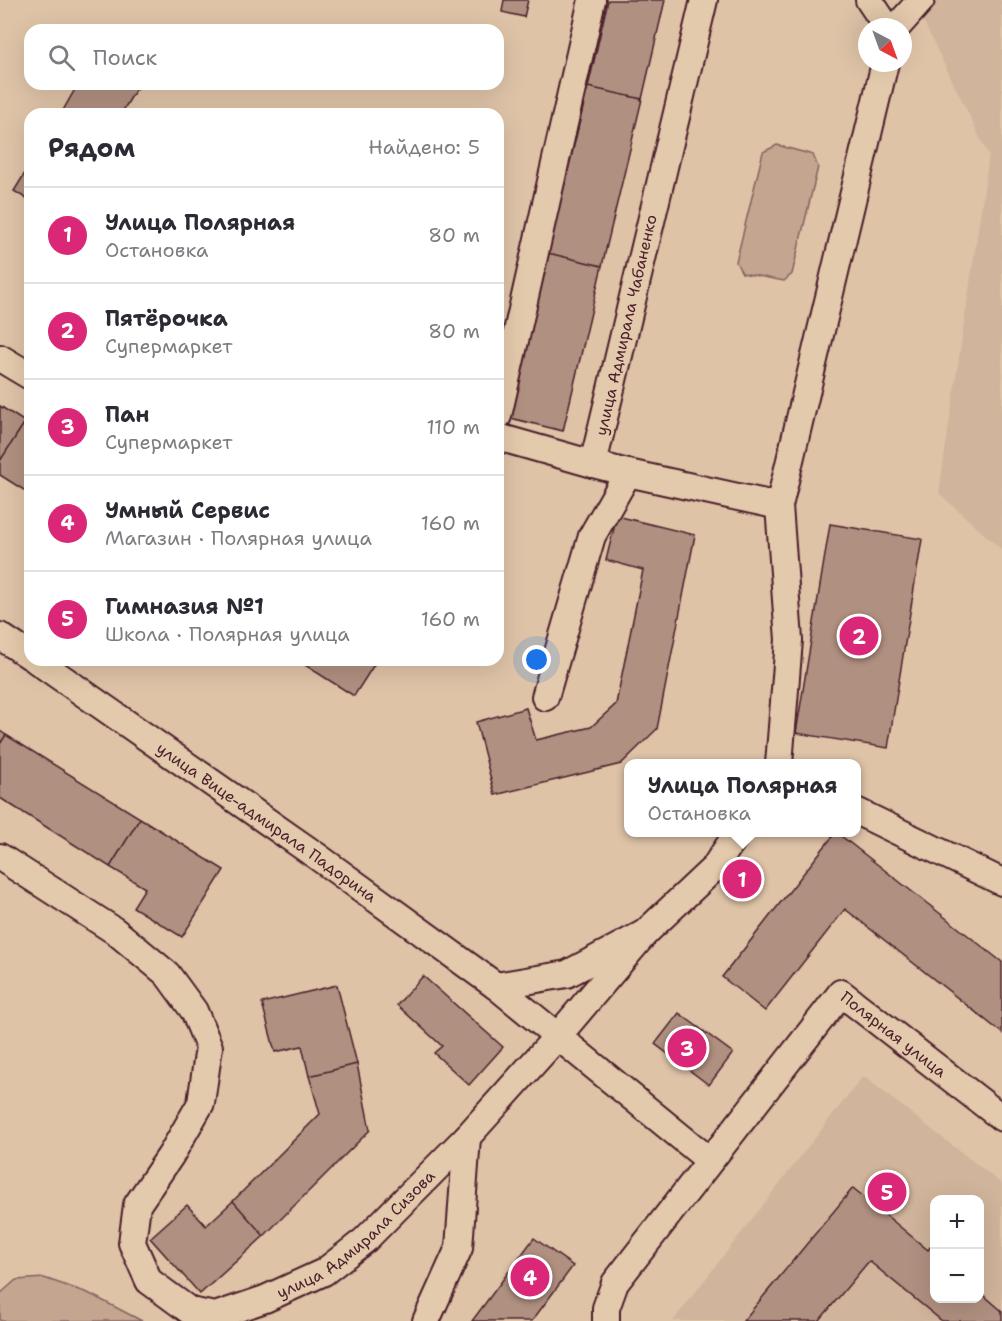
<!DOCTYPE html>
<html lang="ru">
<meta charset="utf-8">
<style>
:root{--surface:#fff;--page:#f2f2f3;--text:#2b2b33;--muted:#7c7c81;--line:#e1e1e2;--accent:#db2777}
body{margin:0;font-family:"Shantell Sans",sans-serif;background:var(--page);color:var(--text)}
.controls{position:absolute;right:18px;bottom:18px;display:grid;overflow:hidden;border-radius:12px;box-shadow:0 6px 24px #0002}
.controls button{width:54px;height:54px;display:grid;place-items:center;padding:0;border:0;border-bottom:2px solid var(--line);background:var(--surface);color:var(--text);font:30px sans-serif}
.compass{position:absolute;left:858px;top:18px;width:54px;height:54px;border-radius:50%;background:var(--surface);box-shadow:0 6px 24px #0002;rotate:139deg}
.you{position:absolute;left:537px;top:660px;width:21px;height:21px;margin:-15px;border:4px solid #fff;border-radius:50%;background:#1a73e8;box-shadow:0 0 0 9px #1a73e833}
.badge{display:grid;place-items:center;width:39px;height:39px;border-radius:50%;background:var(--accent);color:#fff;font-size:20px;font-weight:700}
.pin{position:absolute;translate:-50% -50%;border:3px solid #fff;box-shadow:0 2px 6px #0006}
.popup{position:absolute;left:624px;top:759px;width:237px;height:78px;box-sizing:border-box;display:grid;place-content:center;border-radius:12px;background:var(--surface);filter:drop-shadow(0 2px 4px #0005);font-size:20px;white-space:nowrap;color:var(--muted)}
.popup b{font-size:22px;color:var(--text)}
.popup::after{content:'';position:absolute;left:50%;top:100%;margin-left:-12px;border:12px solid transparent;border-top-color:var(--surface)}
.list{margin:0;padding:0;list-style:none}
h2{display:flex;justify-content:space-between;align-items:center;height:78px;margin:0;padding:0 24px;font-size:26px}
h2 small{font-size:20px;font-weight:400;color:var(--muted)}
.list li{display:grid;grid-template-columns:39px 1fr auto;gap:18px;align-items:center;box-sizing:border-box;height:96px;padding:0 24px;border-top:2px solid var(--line)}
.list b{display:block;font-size:22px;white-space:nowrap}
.list p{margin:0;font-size:20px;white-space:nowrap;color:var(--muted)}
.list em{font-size:20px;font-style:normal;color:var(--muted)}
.icon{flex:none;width:33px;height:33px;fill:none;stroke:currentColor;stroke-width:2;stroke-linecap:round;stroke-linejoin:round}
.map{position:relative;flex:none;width:1002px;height:1321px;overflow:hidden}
.search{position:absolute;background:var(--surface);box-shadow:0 6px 24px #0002;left:24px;top:24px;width:480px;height:66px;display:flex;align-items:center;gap:15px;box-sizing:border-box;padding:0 21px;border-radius:18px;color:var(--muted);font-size:22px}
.panel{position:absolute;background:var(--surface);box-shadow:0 6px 24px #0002;left:24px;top:108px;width:480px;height:558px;border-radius:18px}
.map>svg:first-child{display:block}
.built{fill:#d0b49b;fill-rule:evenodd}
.green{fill:#c3a590;stroke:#86625e;stroke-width:1.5}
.building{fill:#b09080;stroke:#4a1f2b;stroke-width:1.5}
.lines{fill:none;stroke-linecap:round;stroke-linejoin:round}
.minor-casing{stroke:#4a1f2b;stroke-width:30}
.minor{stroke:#e4caac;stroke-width:26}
.labels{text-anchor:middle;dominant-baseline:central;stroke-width:5;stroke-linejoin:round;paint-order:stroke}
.street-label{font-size:16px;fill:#4a1f2b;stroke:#e4caac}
</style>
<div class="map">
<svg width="1002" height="1321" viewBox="0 0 1002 1321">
<rect width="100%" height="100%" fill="#dec3a7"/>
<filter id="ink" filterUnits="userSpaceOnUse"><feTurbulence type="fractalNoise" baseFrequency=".0167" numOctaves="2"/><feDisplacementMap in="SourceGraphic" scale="12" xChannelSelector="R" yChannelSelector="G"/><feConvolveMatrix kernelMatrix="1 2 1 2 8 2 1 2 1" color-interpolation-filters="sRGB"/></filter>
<g filter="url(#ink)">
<path class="built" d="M913 0H1002V550L939 493 989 156Z
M863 1076 1002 1184V1321H673ZM934 1200H980V1298H934Z"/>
<path class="green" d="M777 145 813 155 818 167 792 274 784 281 742 273 736 262 763 152Z
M44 1278 88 1293 142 1321H0V1294L16 1280Z"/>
<path class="building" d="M504 0H528L524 17 502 12Z
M608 0H665L642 99 588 87Z
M78 84H139L121 114H61Z
M588 87 642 99 602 266 548 253Z
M30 165V201L14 191Z
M548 253 602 266 563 431 510 418Z
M0 406 25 422 0 461Z
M25 422 30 425V494L0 475V461Z
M617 516 695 535 657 729 621 764 495 795 476 722 526 708 536 740 591 727 616 704 643 570 606 560Z
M830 524 922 539 888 748 796 733Z
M297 660H377L354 696Z
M0 731 6 735 0 744Z
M6 735 140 818 110 867 0 798V744Z
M140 818 224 870 182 937 133 907 145 888 110 867Z
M836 832 1002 962V1033L845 909 765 1011 722 977Z
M423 976 503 1047 469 1085 434 1053 442 1046 397 1005Z
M337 985 357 1064 309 1076 302 1046 275 1052 262 1003Z
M679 1013 733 1053 709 1085 655 1044Z
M357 1064 370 1130 264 1236 233 1201 320 1114 309 1076Z
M853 1188 928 1250 934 1242V1298H980V1292L1002 1311V1321H942L869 1261 819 1321H743Z
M233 1201 264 1236 200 1294 150 1238 187 1205 206 1226Z
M534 1238 573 1266 532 1321H472Z"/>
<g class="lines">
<defs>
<g id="minor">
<path d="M704 0 593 464 628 473 779 506"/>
<path d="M869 0 887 27"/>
<path d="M897 27 921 0"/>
<path d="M0 358 30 376"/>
<path d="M498 416 592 0"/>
<path d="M498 437 593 464"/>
<path d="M0 636 30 656"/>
<path id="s1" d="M36 660 318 857 496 986 709 1160"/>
<path d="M545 697 592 536 628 473"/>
<path d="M779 764 789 640 779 506 885 63"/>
<path d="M856 811 1002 882"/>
<path id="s2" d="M0 857 115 931 167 974 194 1011 209 1047 201 1103 171 1155 137 1205 132 1243 149 1281 190 1311 215 1316 265 1299 324 1272 365 1240 467 1137 557 1037 645 933"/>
<path d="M496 986 567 974 645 933 714 868 738 832"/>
<path d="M426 1321 459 1248 467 1137"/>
<path id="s3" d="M606 1321V1308L615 1283 841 993 1002 1118"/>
</g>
</defs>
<use href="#minor" class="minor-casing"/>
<use href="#minor" class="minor"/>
</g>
</g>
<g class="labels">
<g class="street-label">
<text transform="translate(626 325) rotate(-77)">улица Адмирала Чабаненко</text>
<text stroke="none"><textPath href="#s1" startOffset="282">улица Вице-адмирала Падорина</textPath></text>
<text stroke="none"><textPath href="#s3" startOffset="474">Полярная улица</textPath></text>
<text stroke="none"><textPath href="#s2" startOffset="788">улица Адмирала Сизова</textPath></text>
</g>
</g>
</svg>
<div class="controls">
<button>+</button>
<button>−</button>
</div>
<svg class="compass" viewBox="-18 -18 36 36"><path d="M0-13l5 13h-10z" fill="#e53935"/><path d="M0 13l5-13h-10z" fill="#7c7c81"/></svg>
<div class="you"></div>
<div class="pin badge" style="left:742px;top:879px">1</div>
<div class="popup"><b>Улица Полярная</b>Остановка</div>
<div class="pin badge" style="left:859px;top:636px">2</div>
<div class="pin badge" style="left:687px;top:1048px">3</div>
<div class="pin badge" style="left:530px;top:1277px">4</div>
<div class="pin badge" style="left:887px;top:1192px">5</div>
<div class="search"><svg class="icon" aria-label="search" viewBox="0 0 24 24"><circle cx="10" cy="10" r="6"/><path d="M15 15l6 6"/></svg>Поиск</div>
<section class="panel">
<h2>Рядом<small>Найдено: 5</small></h2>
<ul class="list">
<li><span class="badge">1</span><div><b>Улица Полярная</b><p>Остановка</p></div><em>80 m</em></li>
<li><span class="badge">2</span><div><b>Пятёрочка</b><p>Супермаркет</p></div><em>80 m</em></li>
<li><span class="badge">3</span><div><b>Пан</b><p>Супермаркет</p></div><em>110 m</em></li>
<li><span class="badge">4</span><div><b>Умный Сервис</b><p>Магазин · Полярная улица</p></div><em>160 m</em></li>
<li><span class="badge">5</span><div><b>Гимназия №1</b><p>Школа · Полярная улица</p></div><em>160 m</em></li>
</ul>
</section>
</div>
